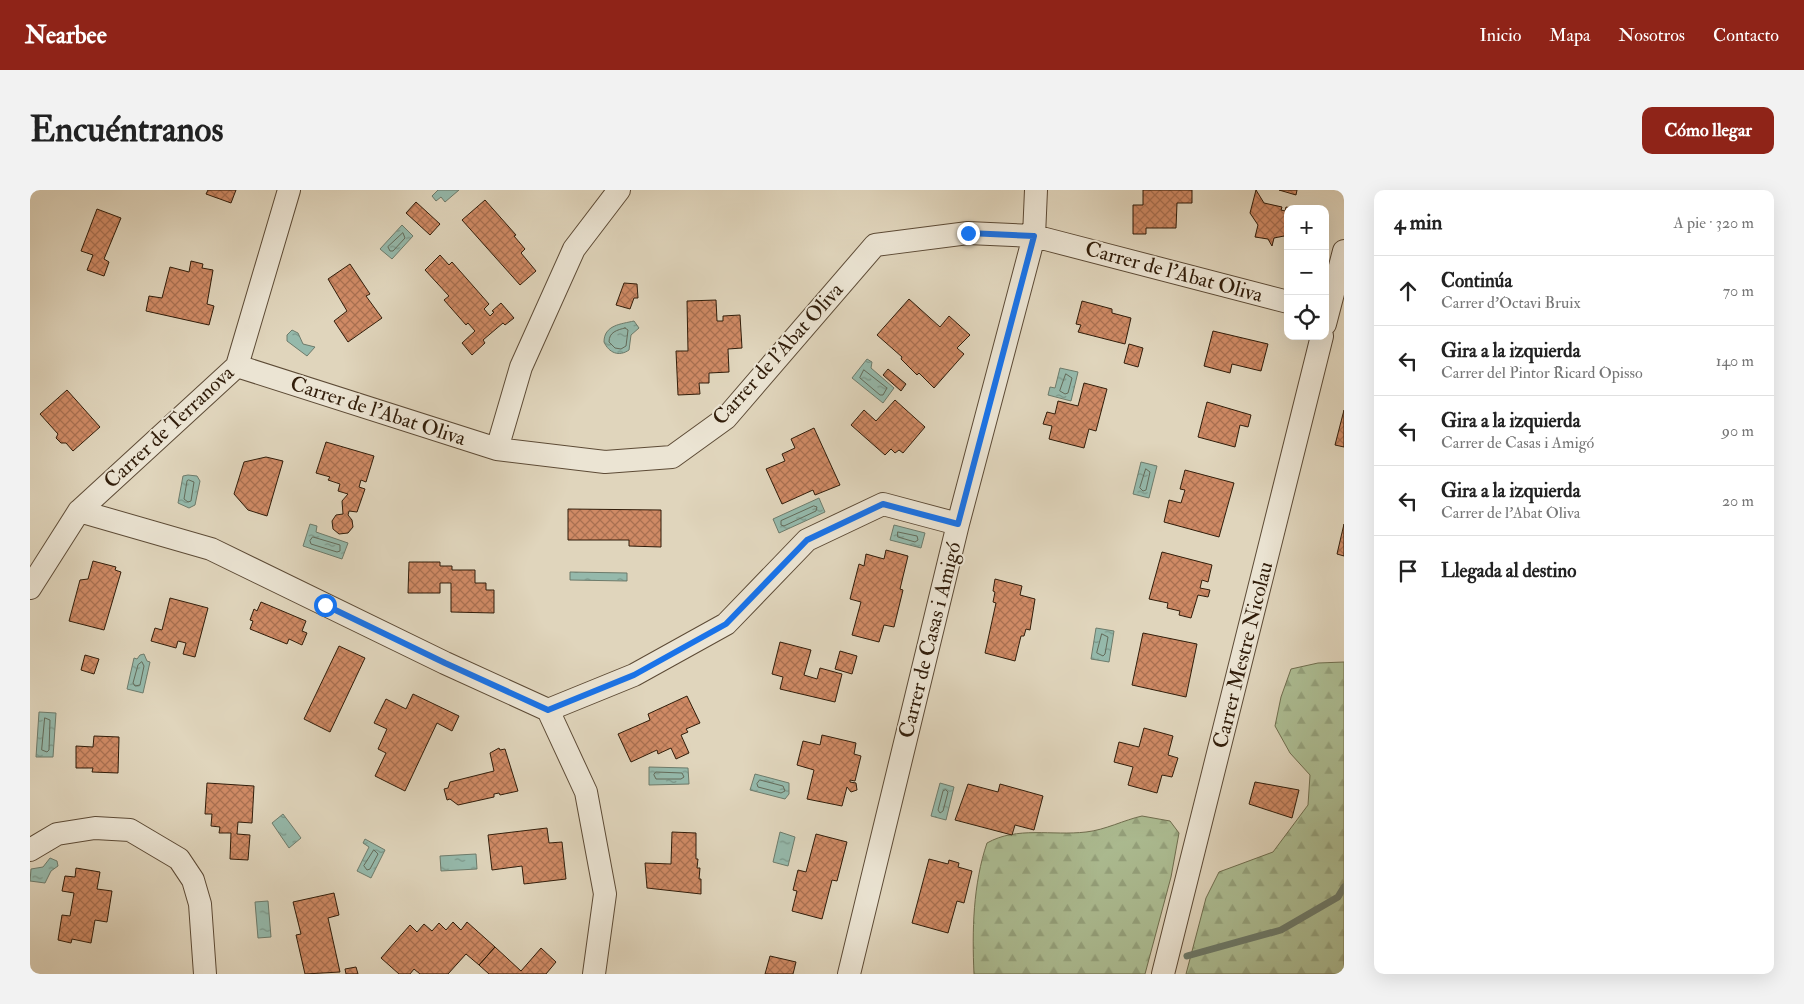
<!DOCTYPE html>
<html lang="es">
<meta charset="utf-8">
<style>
:root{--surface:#fff;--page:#f2f2f2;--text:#222;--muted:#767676;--line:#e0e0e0;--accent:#8f2418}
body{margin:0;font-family:"IM FELL Double Pica",serif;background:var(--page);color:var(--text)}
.controls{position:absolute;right:15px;top:15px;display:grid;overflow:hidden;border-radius:10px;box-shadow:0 5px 20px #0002}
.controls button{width:45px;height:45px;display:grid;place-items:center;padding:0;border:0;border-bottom:1px solid var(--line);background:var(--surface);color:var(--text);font:25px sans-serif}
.stop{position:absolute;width:15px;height:15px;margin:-11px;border:4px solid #1a73e8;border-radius:50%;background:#fff}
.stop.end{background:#1a73e8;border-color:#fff;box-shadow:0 1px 5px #0008}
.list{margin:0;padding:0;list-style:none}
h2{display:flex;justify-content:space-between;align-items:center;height:65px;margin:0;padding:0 20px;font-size:21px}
h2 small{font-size:16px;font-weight:400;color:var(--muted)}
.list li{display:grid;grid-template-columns:32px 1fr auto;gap:15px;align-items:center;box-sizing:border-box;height:70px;padding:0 20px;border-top:1px solid var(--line)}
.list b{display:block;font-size:19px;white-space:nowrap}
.list p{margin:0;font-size:16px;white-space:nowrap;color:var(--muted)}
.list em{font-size:16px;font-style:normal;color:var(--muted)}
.icon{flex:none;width:28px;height:28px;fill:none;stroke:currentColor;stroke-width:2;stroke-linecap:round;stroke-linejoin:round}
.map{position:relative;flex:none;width:1314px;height:784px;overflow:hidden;border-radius:10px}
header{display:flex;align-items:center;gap:30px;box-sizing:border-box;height:70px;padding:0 25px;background:var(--accent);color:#fff}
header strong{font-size:24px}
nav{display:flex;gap:28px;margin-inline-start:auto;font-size:18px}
.intro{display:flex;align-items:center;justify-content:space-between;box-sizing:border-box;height:120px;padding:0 30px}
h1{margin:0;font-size:35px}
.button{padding:12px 22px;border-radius:10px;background:var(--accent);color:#fff;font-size:18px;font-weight:700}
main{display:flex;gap:30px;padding:0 30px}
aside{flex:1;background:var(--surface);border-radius:10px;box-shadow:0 5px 20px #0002}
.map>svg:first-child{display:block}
.forest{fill:url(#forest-firs);stroke:#6f6e4f}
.water{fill:url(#water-ripples);stroke:#6d7b6b}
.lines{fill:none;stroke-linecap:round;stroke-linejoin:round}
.shore{stroke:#636b5a;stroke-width:1}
.stream{stroke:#6d7b6b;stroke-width:7}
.building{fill:url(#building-cross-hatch);stroke:#311d0a}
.street-casing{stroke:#5d4b36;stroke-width:24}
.street{stroke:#ebe4d3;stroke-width:22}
.route{stroke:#1a73e8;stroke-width:6}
.labels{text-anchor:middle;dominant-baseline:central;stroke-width:4;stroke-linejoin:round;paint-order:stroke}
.street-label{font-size:21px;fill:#311d0a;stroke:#ebe4d3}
</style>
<header>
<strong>Nearbee</strong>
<nav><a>Inicio</a><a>Mapa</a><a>Nosotros</a><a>Contacto</a></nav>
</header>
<div class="intro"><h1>Encuéntranos</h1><a class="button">Cómo llegar</a></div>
<main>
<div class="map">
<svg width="1314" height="784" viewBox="0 0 1314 784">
<defs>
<pattern id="forest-firs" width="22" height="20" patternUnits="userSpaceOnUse" patternTransform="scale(1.25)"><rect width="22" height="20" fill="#adbe94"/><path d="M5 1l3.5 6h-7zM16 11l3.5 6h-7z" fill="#95a37e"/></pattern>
<pattern id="water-ripples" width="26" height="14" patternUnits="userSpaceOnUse" patternTransform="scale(1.25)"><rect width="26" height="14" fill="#95b9ab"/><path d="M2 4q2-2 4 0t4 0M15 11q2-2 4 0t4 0" fill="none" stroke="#7a9689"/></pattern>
<pattern id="building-cross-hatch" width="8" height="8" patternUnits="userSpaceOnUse" patternTransform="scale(1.25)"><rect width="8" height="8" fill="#cf8a65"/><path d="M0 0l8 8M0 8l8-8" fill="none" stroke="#a97051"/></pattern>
</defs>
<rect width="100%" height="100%" fill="#e0d5bc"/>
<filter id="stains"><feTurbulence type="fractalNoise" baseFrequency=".004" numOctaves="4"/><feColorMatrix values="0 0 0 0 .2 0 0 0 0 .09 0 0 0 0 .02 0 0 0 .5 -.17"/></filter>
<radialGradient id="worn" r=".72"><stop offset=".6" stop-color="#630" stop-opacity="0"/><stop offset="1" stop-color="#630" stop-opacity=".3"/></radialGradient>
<path class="forest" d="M1314 472V784H1156L1176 708 1189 682 1243 662 1278 615 1280 585 1260 563 1245 536 1251 507 1261 479 1288 473Z
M1112 626 1140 631 1149 643 1141 687 1115 784H944C942 741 943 694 957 653 987 636 1022 646 1056 642 1075 640 1094 630 1112 626Z"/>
<path class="water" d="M408 0H429L415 12 411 7 406 11 402 6Z
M372 35 383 46 362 69 350 59Z
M604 131 609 138 601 145 599 160C589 167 579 163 574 152 574 135 591 134 604 131Z
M262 140 268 143 273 154 285 157 277 166 257 151V145Z
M837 169 842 172 841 178 864 198 853 213 822 188Z
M1030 178 1048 182 1041 211 1018 205 1020 197 1025 198Z
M1111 272 1127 276 1119 308 1103 304Z
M158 285 167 286 170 291 165 315 159 318 148 313 153 286Z
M789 308 795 322 749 343 743 329Z
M280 334 287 336 286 342 318 353 312 369 273 356Z
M864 335 895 343 891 358 860 350Z
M540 382 597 383V391L540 390Z
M1066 438 1084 441 1079 472 1061 469Z
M114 464 117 471 120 472 113 503 97 499 104 468 107 469 110 465Z
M9 522 26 523 23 567H6Z
M619 577 658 578 659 594 619 595Z
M725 584 759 593V604L755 609 720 600Z
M910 593 924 597 916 630 901 626Z
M253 624 271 648 259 658 242 633Z
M750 642 765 647 758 676 743 672Z
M335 649 355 660 341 688 327 681 339 657 333 653Z
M446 664 447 679 411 681 410 666Z
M20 668 27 671 28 676 21 681 15 693 0 691 1 679 13 677Z
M238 711 241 747 228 748 225 712Z"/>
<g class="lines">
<path class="shore" d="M373 43 375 48 363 61H360L358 57Z
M595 138 598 140 596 156 591 159 585 158 579 152C579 142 587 140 595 138Z
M834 180 857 198 853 205H850L830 188Z
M1036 184 1042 188 1038 203 1035 204 1030 201Z
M1116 279 1120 282 1116 300 1113 301 1110 298Z
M159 290 164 292 161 311 158 312 154 309 157 291Z
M784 316 787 317 786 321 754 336 751 335V331Z
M868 342 887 346 888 350 885 352 868 347Z
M283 347 310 355V361L307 362 281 354 280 351Z
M1072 444 1078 447 1075 464 1073 466 1067 463Z
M112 472 114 476 110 495 105 496 103 493 108 475Z
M15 528 20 530 19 560 17 562 12 560Z
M626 582 652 583 654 587 651 589H626L624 585Z
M730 590 753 596 755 601 751 603 728 597 727 594Z
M916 600 918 602 913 621 910 623 908 620 913 601Z
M344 660 348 664 340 679 337 680 334 676Z"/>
<path class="stream" d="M1157 766 1251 740 1308 707 1314 697"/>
</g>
<path class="building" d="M178 0H206L201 13 176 4Z
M1113 0H1162V13H1147L1146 38H1116V44H1103V15H1113Z
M1226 0 1234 13 1252 17 1251 20 1255 21 1256 17 1267 19H1258V52L1254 46 1244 48 1242 56 1238 49 1225 47 1228 35 1220 23Z
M1249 0H1267L1266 5Z
M455 10 486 45 484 46 495 59 491 63 506 81 490 95 432 30Z
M386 12 410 34 400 45 376 23Z
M67 19 91 28 74 69 79 72 74 86 57 80 63 65 51 61Z
M410 65 419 75 422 72 459 114 454 119 460 126 464 122 462 121 471 113 484 128 475 135 473 133 453 150 455 153 442 165 432 153 445 141 438 133 436 135 414 110 419 106 395 80Z
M161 71 173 74 172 78 183 80 177 114 184 116 179 135 116 121 119 106 132 108 140 77 159 82Z
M320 74 340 104 336 106 352 128 318 152 304 131 317 121 298 89Z
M594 93 607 94 608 108H604L600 119 586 115Z
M879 109 910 137 919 126 940 145 927 158 934 164 904 198 889 183 887 185 871 169 872 167 847 145Z
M686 110 687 131H693V126L710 125 712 158 698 159 699 182 679 183V193H669L670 204 648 205 646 161H658L657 111Z
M1052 111 1082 119V123L1101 128 1095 154 1048 142 1051 135 1046 134Z
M1183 141 1238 154 1231 181 1202 174 1200 183 1174 176Z
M1099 154 1113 158 1108 177 1094 173Z
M858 179 876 194 871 201 853 185Z
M1054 193 1077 199 1066 241 1059 239 1054 258 1019 249 1022 236 1013 234 1017 222 1025 224 1028 211 1048 216Z
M37 200 70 237 43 261 36 253H31L26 248 28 244 10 224Z
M865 210 895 237 873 263 869 260 865 263 861 259 855 265 821 235 834 220 846 231Z
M1177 212 1221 225 1218 237 1210 235 1205 257 1168 247Z
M1314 220V257L1305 255Z
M784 238 810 295 785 305 783 300 752 314 736 279 755 271 752 264 765 258 761 249Z
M296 252 344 266 336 292 331 290 329 297 335 299 327 322 319 321 318 325 322 330 323 337 318 343 309 344 303 339 302 331 306 325 313 324 312 311 318 304 308 301 310 294 298 290 300 287 286 283Z
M236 267 253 271 237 326 218 320 204 304 214 272Z
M1155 280 1204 293 1189 347 1134 332 1139 310 1151 313 1155 300 1150 299Z
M538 319 631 320V357L599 356V350H538Z
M1314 334V366L1307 364Z
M856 360 878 366 870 399 873 400 864 437 854 435 849 452 822 445 831 412 820 409 829 374 834 376 836 364 854 369Z
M1132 362 1182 375 1178 392 1172 390 1170 398 1180 400 1178 407 1168 405 1161 428 1149 425 1150 421 1137 418 1138 413 1119 409Z
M63 371 86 377 85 380 91 382 74 440 39 431 50 390 58 389Z
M379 372H410V376H422V380H445V393H456V400H464V423L421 422V393H410V403H378Z
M965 389 992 396 990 405 1005 409 1000 440 996 439 994 446H991L985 471 955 463 966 413 963 412 965 402 963 401Z
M140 408 178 418 165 467 153 464 156 453 148 451 146 458 121 451 125 438 132 440Z
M231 412 276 431 272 441 277 443 272 455 259 449 257 454 220 439 223 431 220 430 224 419 227 421Z
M1113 443 1167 454 1156 507 1102 495Z
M750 452 781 460 774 485 787 489 790 478 812 484 805 512 750 499 753 487 742 484Z
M309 456 335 468 300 542 274 529Z
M810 461 827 466 822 484 805 479Z
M55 465 69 469 64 484 51 480Z
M383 504 429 526 422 541 407 533 375 601 345 586 356 563 348 559 357 539 344 533 356 509 376 519Z
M657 506 670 533 656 539 658 542 651 545 659 563 646 569 641 558 628 564 627 560 601 572 588 544 620 530 618 524Z
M1114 538 1143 546 1138 565 1148 568 1142 587 1132 585 1127 603 1098 595 1103 577 1084 572 1089 552 1109 557Z
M792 545 826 553 824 564 831 566 825 591 820 590V592L826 593 827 600 821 602 817 597 812 616 777 609 784 580 767 575 773 551 790 555Z
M64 546 89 547 88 583 62 582 63 578H46V556L63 557Z
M469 558 470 560 475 559 488 601 470 605 469 603 464 604V607L428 615 420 609 417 610 414 599 418 598 420 592 464 581 460 563Z
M1225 592 1269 600 1262 628 1219 614Z
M177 593 224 596 222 633 208 632 207 644 220 645 218 670 200 669 201 643H189L190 637 181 636 182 624H175Z
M938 594 968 602 970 594 1013 606 1004 640 985 635 982 645 925 630Z
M517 638 519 653 532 652 536 689 494 694 492 676 462 680 458 645Z
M642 642 666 643V669H668L667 678H670L669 689H671V704L617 698 615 673 641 674Z
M786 644 817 652 807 691 802 690 792 729 762 721 767 701 763 700 768 680 776 682Z
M899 669 918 674 919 670 929 673 928 677 942 681 934 713 927 711 918 743 882 733Z
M46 678 70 682 67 699 82 701 77 732 65 730 61 753 42 749 41 753 28 750 32 725 40 726 44 703 32 701 35 686 45 687Z
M304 703 309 725 298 728 310 782 275 784 266 745 271 744 263 712Z
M423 732 431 740 437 732 465 757 449 775 436 764 418 784H390L384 779 380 784H369L351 768 380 735 387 742 394 734 402 741 409 733 416 740Z
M465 757 491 781 511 758 526 772 516 784H459L449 775Z
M740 766 766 772 763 784H735Z
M326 777 328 784H316L315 779Z"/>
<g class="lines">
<defs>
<path id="street" d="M1295 134 1314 61
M207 176 467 259 575 272 642 267 696 228 845 55 938 43 1004 46 1258 112
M467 259 491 177 544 59 589 0
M49 321 181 359 415 473 518 520 556 602 575 704 564 784
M0 398 49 321 207 176 259 0
M518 520 604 485 696 434 777 350 853 314 928 334
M0 660 27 644 65 638 100 640 149 669 163 690 170 714 175 784
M819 784 928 334 1004 46 1006 0
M1133 784 1292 146"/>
</defs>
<use href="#street" class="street-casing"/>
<use href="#street" class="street"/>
</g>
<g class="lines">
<path class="route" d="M295 415 415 473 518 520 604 485 696 434 777 350 853 314 928 334 1004 46 938 43"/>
</g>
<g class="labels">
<g class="street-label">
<text transform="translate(1144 82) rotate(15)">Carrer de l'Abat Oliva</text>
<text transform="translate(748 164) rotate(-48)">Carrer de l'Abat Oliva</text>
<text transform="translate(348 221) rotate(18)">Carrer de l'Abat Oliva</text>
<text transform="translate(139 237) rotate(-43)">Carrer de Terranova</text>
<text transform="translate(900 450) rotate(-76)">Carrer de Casas i Amigó</text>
<text transform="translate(1213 465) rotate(-76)">Carrer Mestre Nicolau</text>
</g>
</g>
<rect width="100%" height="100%" filter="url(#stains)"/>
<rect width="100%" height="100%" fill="url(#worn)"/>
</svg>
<div class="controls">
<button>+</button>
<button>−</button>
<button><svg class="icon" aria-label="locate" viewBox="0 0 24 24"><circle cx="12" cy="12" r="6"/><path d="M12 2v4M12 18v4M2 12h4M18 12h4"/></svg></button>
</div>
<div class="stop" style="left:295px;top:415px"></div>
<div class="stop end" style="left:938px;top:43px"></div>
</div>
<aside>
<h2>4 min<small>A pie · 320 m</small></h2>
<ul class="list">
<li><svg class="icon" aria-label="ahead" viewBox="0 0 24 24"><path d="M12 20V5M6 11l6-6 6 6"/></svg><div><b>Continúa</b><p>Carrer d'Octavi Bruix</p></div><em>70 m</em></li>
<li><svg class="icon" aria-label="left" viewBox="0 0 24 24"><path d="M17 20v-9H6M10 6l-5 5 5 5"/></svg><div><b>Gira a la izquierda</b><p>Carrer del Pintor Ricard Opisso</p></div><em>140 m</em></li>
<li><svg class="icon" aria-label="left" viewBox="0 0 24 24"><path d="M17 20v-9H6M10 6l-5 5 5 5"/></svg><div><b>Gira a la izquierda</b><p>Carrer de Casas i Amigó</p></div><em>90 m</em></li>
<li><svg class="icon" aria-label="left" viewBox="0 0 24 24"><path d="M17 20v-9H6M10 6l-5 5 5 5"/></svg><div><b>Gira a la izquierda</b><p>Carrer de l'Abat Oliva</p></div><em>20 m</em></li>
<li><svg class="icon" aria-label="arrive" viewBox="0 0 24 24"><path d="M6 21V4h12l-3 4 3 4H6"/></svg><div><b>Llegada al destino</b></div></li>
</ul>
</aside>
</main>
